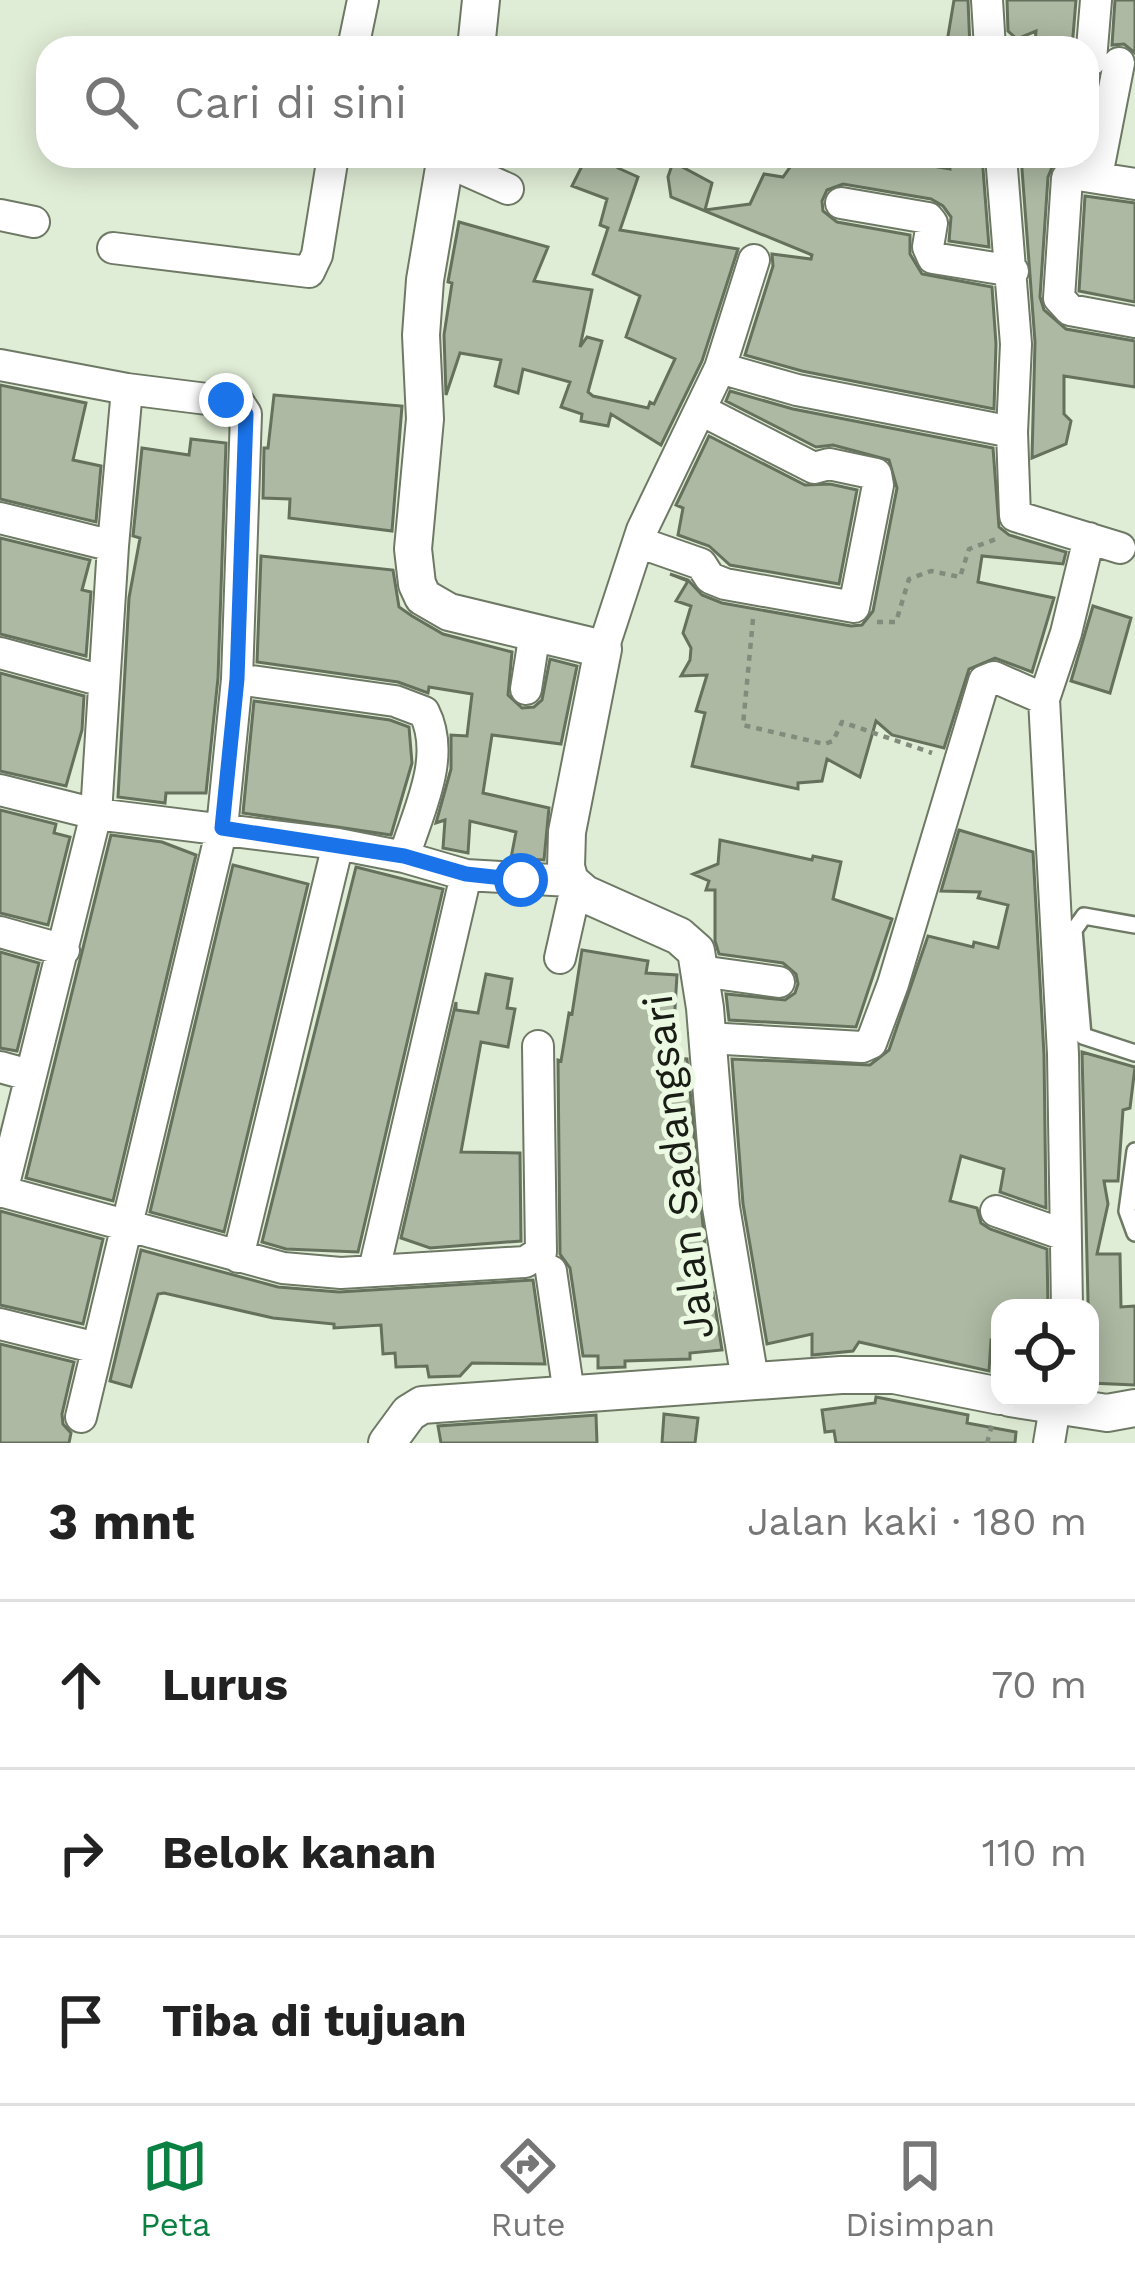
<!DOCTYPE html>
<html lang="id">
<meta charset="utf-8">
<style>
:root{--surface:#fff;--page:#f6f6f6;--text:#222;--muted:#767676;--line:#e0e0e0;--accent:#0b8043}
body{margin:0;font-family:"Work Sans",sans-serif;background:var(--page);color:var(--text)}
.controls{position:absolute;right:36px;bottom:36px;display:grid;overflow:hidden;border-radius:24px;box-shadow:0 6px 30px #0003}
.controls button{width:108px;height:108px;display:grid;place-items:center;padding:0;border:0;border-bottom:3px solid var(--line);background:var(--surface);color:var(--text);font:60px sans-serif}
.stop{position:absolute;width:36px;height:36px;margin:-27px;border:9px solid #1a73e8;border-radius:50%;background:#fff}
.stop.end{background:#1a73e8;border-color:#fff;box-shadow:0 3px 12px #0008}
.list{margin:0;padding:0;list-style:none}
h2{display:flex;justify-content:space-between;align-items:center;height:156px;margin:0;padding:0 48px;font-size:51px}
h2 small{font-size:39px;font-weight:400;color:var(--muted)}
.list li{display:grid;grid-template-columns:78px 1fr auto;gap:36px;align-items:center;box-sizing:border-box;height:168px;padding:0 48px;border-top:3px solid var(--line)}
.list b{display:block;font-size:45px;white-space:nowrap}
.list em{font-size:39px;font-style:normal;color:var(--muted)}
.icon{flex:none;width:66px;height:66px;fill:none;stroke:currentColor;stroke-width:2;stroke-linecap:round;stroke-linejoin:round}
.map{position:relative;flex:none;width:1135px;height:1443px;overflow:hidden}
.search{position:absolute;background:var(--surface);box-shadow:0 6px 30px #0003;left:36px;right:36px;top:36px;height:132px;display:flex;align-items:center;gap:30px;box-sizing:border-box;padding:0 42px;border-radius:36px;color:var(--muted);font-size:45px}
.sheet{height:660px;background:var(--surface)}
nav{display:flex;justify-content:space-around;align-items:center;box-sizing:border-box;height:168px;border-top:3px solid var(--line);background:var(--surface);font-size:33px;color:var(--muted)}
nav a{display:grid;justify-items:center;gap:6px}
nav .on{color:var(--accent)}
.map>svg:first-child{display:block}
.building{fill:#adb9a3;stroke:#65715c;stroke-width:3}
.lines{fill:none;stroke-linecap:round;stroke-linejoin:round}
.service-casing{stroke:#6e7965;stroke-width:20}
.minor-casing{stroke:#6e7965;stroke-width:34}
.tertiary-casing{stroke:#6e7965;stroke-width:40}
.path{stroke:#838c7c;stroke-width:4.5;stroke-dasharray:6 6;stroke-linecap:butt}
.service{stroke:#fff;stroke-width:15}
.minor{stroke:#fff;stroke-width:30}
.tertiary{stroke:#fff;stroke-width:36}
.route{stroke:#1a73e8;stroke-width:15}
.labels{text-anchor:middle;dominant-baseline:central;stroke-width:10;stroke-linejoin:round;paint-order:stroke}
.street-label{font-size:42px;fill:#191d15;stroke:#edfae3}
</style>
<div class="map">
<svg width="1135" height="1443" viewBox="0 0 1135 1443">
<rect width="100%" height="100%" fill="#e0edd6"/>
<path class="building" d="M954 0H968L970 48H946Z
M1007 0H1076L1072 48H1066L1060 42 1035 44 1036 31 1017 39 1008 31Z
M1115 0H1135V53L1124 44 1112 45Z
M587 156H621L618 168 638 177 620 230 738 249 702 361 661 445 611 414 608 426 581 421 582 414 561 407 570 382 523 369 518 393 495 386 501 360 460 353 446 395 444 335 452 283 448 282 459 222 548 247 534 281 592 290 580 347 587 337 602 341 588 392 593 396 648 408 650 402 654 404 675 359 626 337 640 296 593 274 608 228 600 225 607 199 572 186Z
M798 156H899L897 160 950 169V156H982L989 247 949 241 951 217 943 206 931 199 843 184 827 190 822 201 823 211 837 222 910 235V254L922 274 992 287 996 344 994 409 802 371 745 355 773 266 772 254 811 259 812 255 671 197 668 177 673 162 712 183 705 210 750 204 764 174 783 177Z
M1021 156H1074L1053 165 1048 177 1040 297 1044 310 1066 329 1135 341V387L1064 376V414L1071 421 1066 444 1032 458 1035 342Z
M1085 196 1135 203V302L1079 291Z
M0 385 86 403 73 460 101 466 96 522 0 499Z
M730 391 793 409 993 448 999 527 1009 535 1066 552 1063 564 982 556 978 582 1054 598 1032 672 995 658 969 669 944 748 892 735 876 721 860 777 827 759 822 781 798 783V789L692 766 705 713 696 711 707 675 681 676 690 660 691 648 683 633 691 606 676 601 688 581 670 574 688 580 702 595 722 603 851 626 862 625 873 611 897 488 889 460 833 445 816 447 726 401Z
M274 395 402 406 392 531 289 518 290 499 263 498 264 448H268Z
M709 436 805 485 830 484 857 490 839 584 730 565 709 546 678 535 683 508 676 505Z
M191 439 226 443 218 678 206 793H166L165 803 118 797 129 598 140 538 133 536 142 448 189 455Z
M0 538 90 560 82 590 91 592 86 656 0 634Z
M261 556 393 570 399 607 412 616 443 634 512 652 508 695 522 708 534 707 542 700 550 659 577 666 561 744 492 735 483 793 549 808 544 860 511 858 516 832 470 821 468 853 443 848 445 820 436 823 451 769V735L467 736 472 694 429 687 428 693 398 682 257 662Z
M1093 606 1131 618 1110 693 1071 681Z
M0 673 84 696 82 730 66 786 0 771Z
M254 701 390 720 409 727 412 763 391 835 243 813Z
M0 810 56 824 54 833 70 837 48 925 0 913Z
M959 830 1033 852 1044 1055 1046 1208 1000 1192 1004 1169 961 1156 950 1201 977 1208 981 1223 990 1229 1047 1249 1048 1308H1000V1342L991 1340 989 1371 859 1342 853 1351 812 1355V1334L767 1344 743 1204 732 1059 870 1065 889 1050 928 936 973 947 974 942 998 948 1008 905 978 898 980 892 941 891Z
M111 835 162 842 196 855 113 1201 26 1178Z
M720 840 812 860 813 856 841 862 833 899 892 919 856 1027 729 1020 726 994 785 1000 795 993 798 984 796 974 783 963 719 954 715 941V890H706L709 881 693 874 718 864Z
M233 865 308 884 224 1232 150 1212Z
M356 867 443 889 358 1252 286 1249 262 1242Z
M582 950 648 961 646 973 677 975 672 1058 687 1059 705 1246 700 1294 713 1293 722 1350 690 1353V1359L625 1361V1367L598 1368V1356H583L570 1268 560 1254 558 1060 561 1061 569 1013 572 1014Z
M0 952 39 963 17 1051 0 1048Z
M486 974 512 979 507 1008 515 1009 508 1047 481 1042 461 1152 520 1153 521 1241 430 1248 401 1238 456 1002V1010L478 1013Z
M1082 1052 1135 1067 1130 1108 1123 1110 1118 1181H1104L1108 1204 1097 1254H1120L1121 1307 1135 1306V1385L1090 1383Z
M0 1211 103 1239 83 1324 0 1305Z
M141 1250 278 1287 339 1292 533 1280 545 1364 472 1363 460 1376 429 1377 427 1366 396 1367 395 1353 383 1354 381 1325 334 1328V1324L273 1318 164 1293 158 1294 131 1387 110 1381Z
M0 1344 74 1362 62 1414 63 1424 71 1433 69 1443H0Z
M876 1397 968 1415 967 1423 1016 1432 1015 1443H836L834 1431 825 1432 822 1410 875 1403Z
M664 1414 698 1418 695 1443H662Z
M596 1415 597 1443H441L438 1426Z"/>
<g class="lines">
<defs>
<path id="service" d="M1135 925 1084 916 1074 930 1083 1036 1135 1053
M1135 1151 1127 1211 1135 1233"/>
<path id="minor" d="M987 0 990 48
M353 48 363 0
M1091 60 1096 0
M1001 156 1016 344 1012 432 1015 516 1120 548
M445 161 508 189
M1097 176 1119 63
M1135 184 1078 175 1067 178 1059 298 1070 310 1135 322
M841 203 928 218 932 223 928 247 933 258 1013 271
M0 215 34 222
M113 248 309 272 317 255 333 156
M0 365 127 389 239 403 246 414 237 679 222 828 81 1417
M720 368 797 390 1012 432
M0 518 113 546
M638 542 701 564 710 578 725 584 854 607 878 485 876 474 829 464 814 468 701 410
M603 649 642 530 720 368 754 260
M0 653 103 681
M237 679 395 701 424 712C447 757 418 811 404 857
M526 689 535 632
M0 790 96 814 338 844 404 857 466 875 570 881
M0 932 64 950
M560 958 576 887
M700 971 779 982
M707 1038 862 1047 871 1043 893 984 984 681 994 677 1044 699
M0 1067 29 1075
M0 1191 283 1268 341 1273 525 1262 541 1252 538 1046
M2 1192 96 814 113 546 127 389
M996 1211 1065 1235
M238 1257 338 844
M374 1270 466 875
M551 1271 569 1394
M1067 1308 1063 1054 1044 699 1066 633 1089 538
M0 1324 97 1348
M1049 1443 1055 1407"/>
<path id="tertiary" d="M476 48 481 0
M446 156 425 280 421 335 425 419 413 549 417 584 423 597 449 612 603 649 567 832 566 867 570 881 585 894 679 936 696 951 705 1008 721 1207 750 1380
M1010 1398 1107 1413 1135 1408
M387 1443 409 1413 422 1405 841 1375H894L1000 1396"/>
</defs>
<use href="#service" class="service-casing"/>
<use href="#minor" class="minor-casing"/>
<use href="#tertiary" class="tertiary-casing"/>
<path class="path" d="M753 619 743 725 824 744 833 741 842 722 932 753
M877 622H896L909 579 931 571 960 577 969 549 999 538
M987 1443 992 1425"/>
<use href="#service" class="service"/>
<use href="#minor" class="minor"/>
<use href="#tertiary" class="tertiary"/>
</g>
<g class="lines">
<path class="route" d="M226 400 239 403 246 414 237 679 222 828 404 856 466 874 521 880"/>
</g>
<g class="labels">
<g class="street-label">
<text transform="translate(678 1167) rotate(-97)">Jalan Sadangsari</text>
</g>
</g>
</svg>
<div class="controls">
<button><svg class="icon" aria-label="locate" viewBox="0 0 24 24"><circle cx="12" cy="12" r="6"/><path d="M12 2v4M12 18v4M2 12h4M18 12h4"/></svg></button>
</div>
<div class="stop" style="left:521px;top:880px"></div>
<div class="stop end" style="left:226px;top:400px"></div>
<div class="search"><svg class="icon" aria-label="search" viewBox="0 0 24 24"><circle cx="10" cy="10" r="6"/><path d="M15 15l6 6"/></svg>Cari di sini</div>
</div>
<section class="sheet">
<h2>3 mnt<small>Jalan kaki · 180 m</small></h2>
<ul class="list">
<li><svg class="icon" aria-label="ahead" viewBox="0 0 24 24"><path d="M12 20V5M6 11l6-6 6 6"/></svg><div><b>Lurus</b></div><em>70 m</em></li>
<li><svg class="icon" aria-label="right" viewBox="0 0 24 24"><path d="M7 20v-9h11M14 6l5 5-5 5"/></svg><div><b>Belok kanan</b></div><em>110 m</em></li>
<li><svg class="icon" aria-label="arrive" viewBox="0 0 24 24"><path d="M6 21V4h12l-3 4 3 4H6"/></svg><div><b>Tiba di tujuan</b></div></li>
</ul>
</section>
<nav>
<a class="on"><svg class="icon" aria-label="map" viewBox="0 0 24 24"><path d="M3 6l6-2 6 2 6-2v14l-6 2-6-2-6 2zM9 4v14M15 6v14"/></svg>Peta</a>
<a><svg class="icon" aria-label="directions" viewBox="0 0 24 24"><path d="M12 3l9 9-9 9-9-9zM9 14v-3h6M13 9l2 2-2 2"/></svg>Rute</a>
<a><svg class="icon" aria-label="saved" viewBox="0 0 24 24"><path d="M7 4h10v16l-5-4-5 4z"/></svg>Disimpan</a>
</nav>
